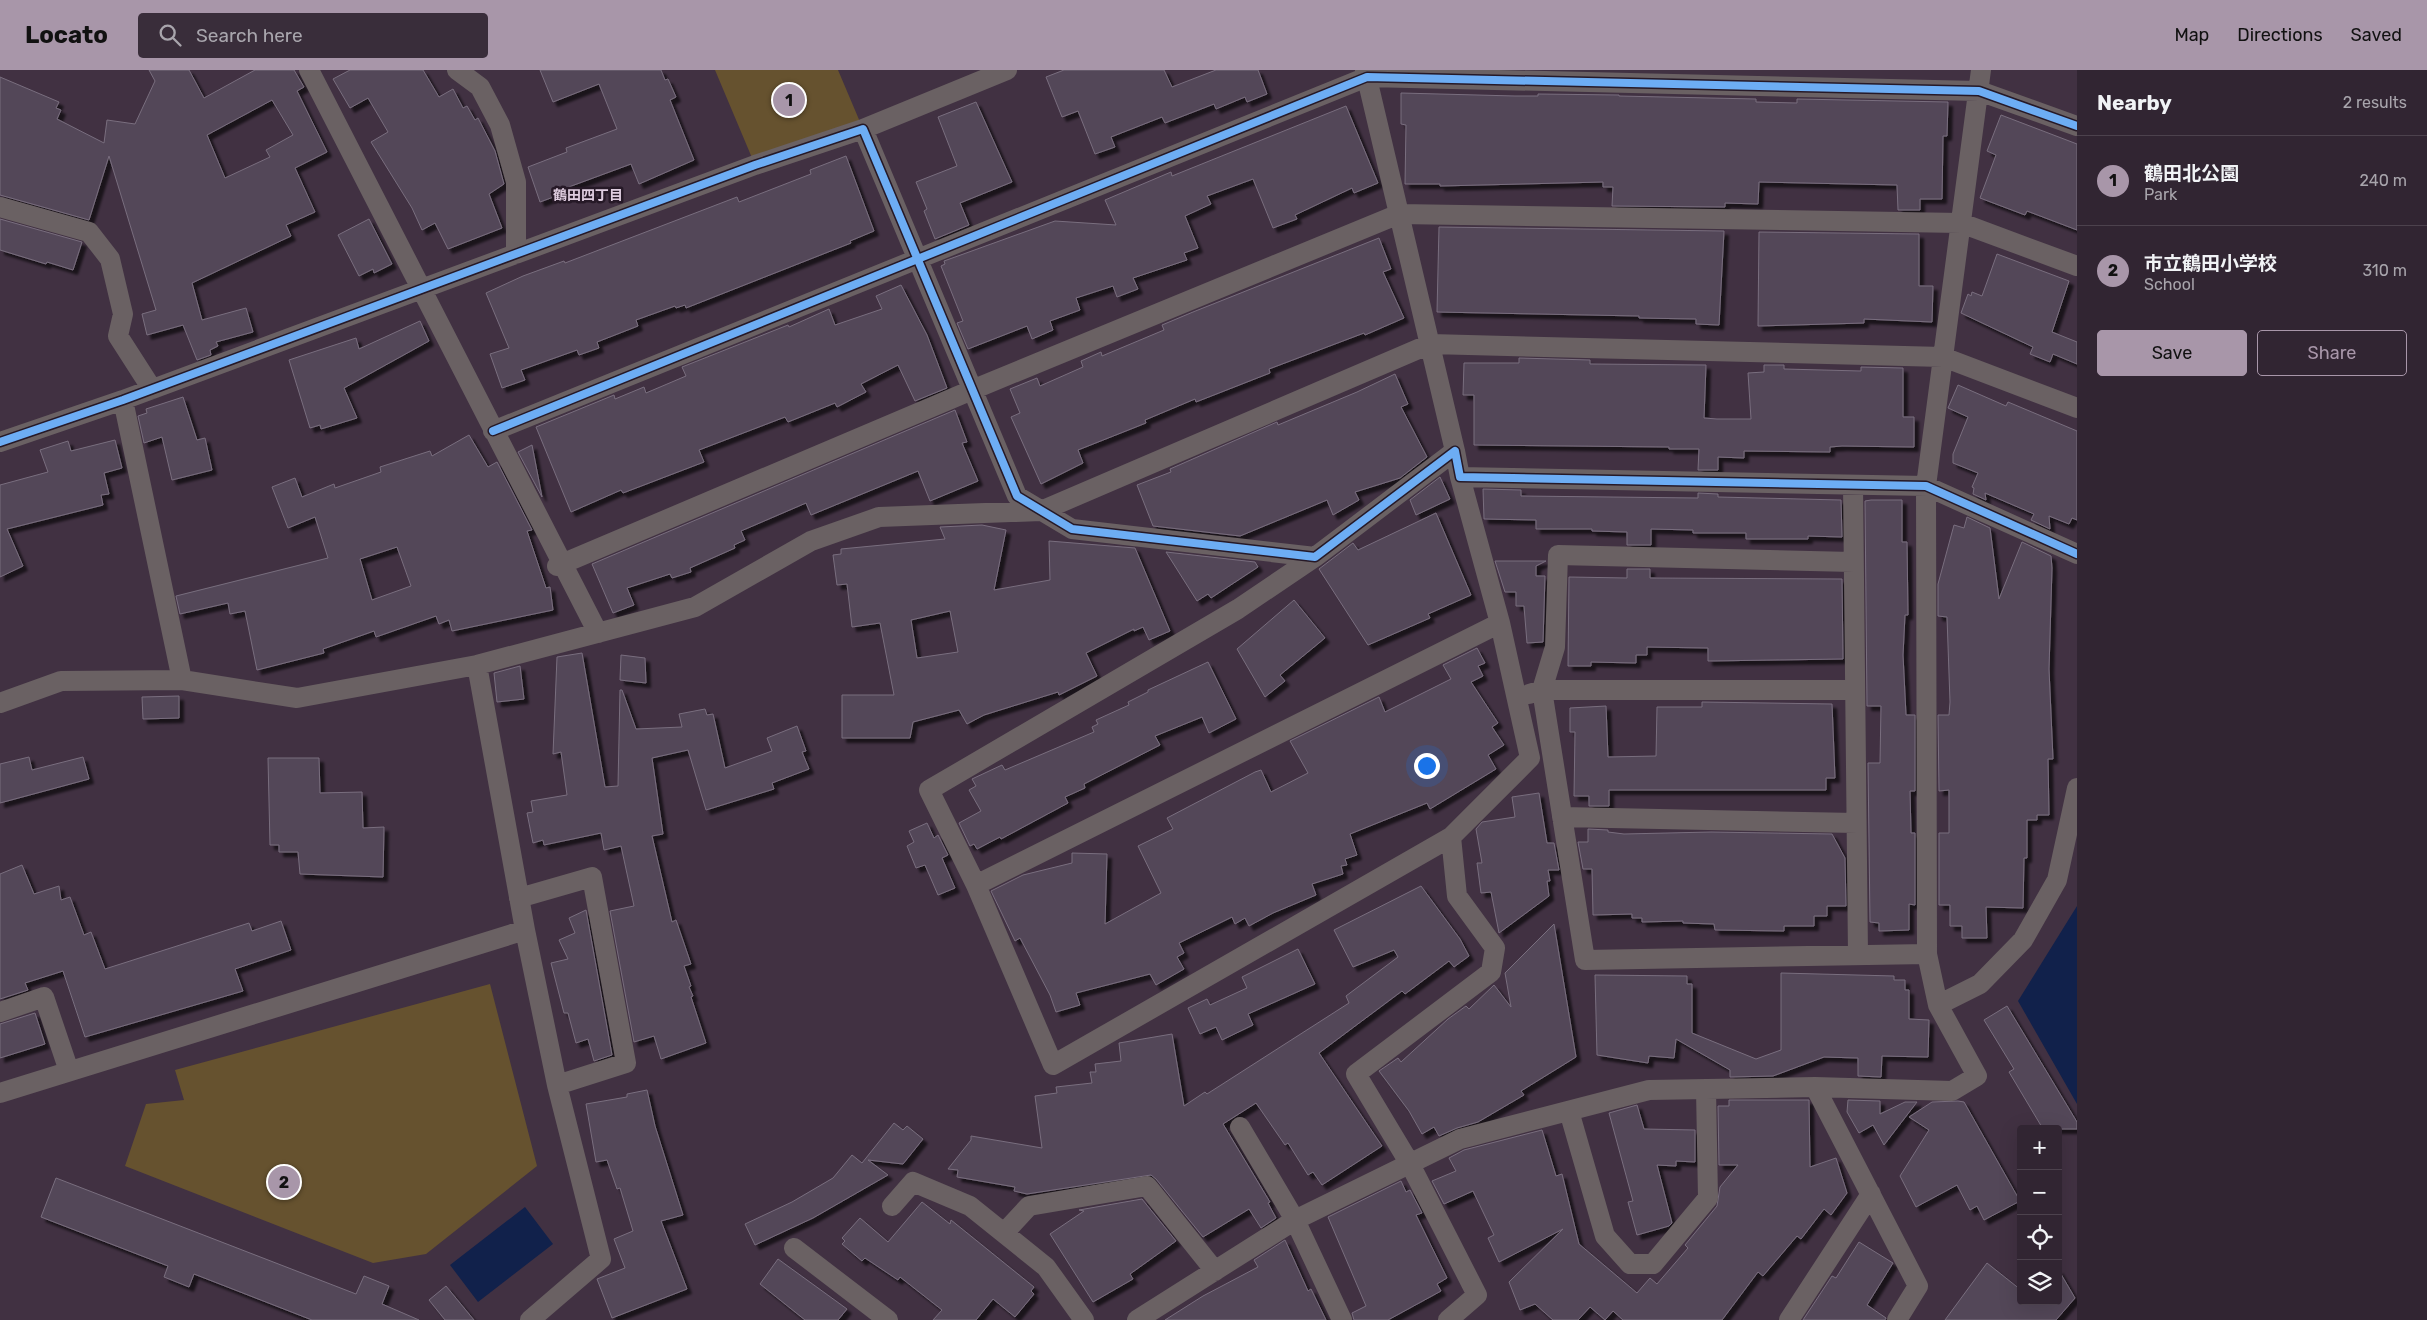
<!DOCTYPE html>
<meta charset="utf-8">
<style>
:root{--surface:#312532;--page:#392d3a;--text:#f1f3f6;--muted:#a8a5ac;--line:#4c424d;--accent:#a896a9}
body{margin:0;font-family:Rubik,"Noto Sans JP",sans-serif;background:var(--page);color:var(--text)}
.controls{position:absolute;right:15px;bottom:15px;display:grid;overflow:hidden;border-radius:5px;box-shadow:0 5px 20px #0002}
.controls button{width:45px;height:45px;display:grid;place-items:center;padding:0;border:0;border-bottom:1px solid var(--line);background:var(--surface);color:var(--text);font:25px sans-serif}
.you{position:absolute;left:1426px;top:695px;width:18px;height:18px;margin:-12px;border:4px solid #fff;border-radius:50%;background:#1a73e8;box-shadow:0 0 0 8px #1a73e833}
.badge{display:grid;place-items:center;width:32px;height:32px;border-radius:50%;background:var(--accent);color:#111;font-size:16px;font-weight:700}
.pin{position:absolute;translate:-50% -50%;border:2px solid #fff;box-shadow:0 1px 5px #0006}
.list{margin:0;padding:0;list-style:none}
h2{display:flex;justify-content:space-between;align-items:center;height:65px;margin:0;padding:0 20px;font-size:21px}
h2 small{font-size:16px;font-weight:400;color:var(--muted)}
.list li{display:grid;grid-template-columns:32px 1fr auto;gap:15px;align-items:center;box-sizing:border-box;height:90px;padding:0 20px;border-top:1px solid var(--line)}
.list b{display:block;font-size:19px;white-space:nowrap}
.list p{margin:0;font-size:16px;white-space:nowrap;color:var(--muted)}
.list em{font-size:16px;font-style:normal;color:var(--muted)}
.actions{display:flex;gap:10px;padding:15px 20px}
.actions a{flex:1;padding:11px 0;border:1px solid var(--accent);border-radius:5px;text-align:center;font-size:18px;color:var(--accent)}
.actions .main{background:var(--accent);color:#111}
.icon{flex:none;width:28px;height:28px;fill:none;stroke:currentColor;stroke-width:2;stroke-linecap:round;stroke-linejoin:round}
.map{position:relative;flex:none;width:2077px;height:1250px;overflow:hidden}
header{display:flex;align-items:center;gap:30px;box-sizing:border-box;height:70px;padding:0 25px;background:var(--accent);color:#111}
header strong{font-size:24px}
nav{display:flex;gap:28px;margin-inline-start:auto;font-size:18px}
.search{width:350px;height:45px;background:var(--page);display:flex;align-items:center;gap:12px;box-sizing:border-box;padding:0 18px;border-radius:5px;color:var(--muted);font-size:19px}
main{display:flex}
aside{flex:1;background:var(--surface)}
.map>svg:first-child{display:block}
.green{fill:#66522f}
.water{fill:#11214b}
.building{fill:#534759;stroke:#796e7e;fill-rule:evenodd;filter:url(#shadow)}
.lines{fill:none;stroke-linecap:round;stroke-linejoin:round}
.minor{stroke:#6a6163;stroke-width:20}
.cycleway-casing{stroke:#261927;stroke-width:11}
.cycleway{stroke:#6dadf4;stroke-width:8}
.labels{text-anchor:middle;dominant-baseline:central;stroke-width:5;stroke-linejoin:round;paint-order:stroke}
.neighbourhood-label{font-size:14px;font-weight:bold;fill:#dfcde0;stroke:#261927}
</style>
<header>
<strong>Locato</strong>
<div class="search"><svg class="icon" aria-label="search" viewBox="0 0 24 24"><circle cx="10" cy="10" r="6"/><path d="M15 15l6 6"/></svg>Search here</div>
<nav><a>Map</a><a>Directions</a><a>Saved</a></nav>
</header>
<main>
<div class="map">
<svg width="2077" height="1250" viewBox="0 0 2077 1250">
<defs>
<filter id="shadow"><feDropShadow dx="4.5" dy="4.5" stdDeviation="1" flood-color="#0009"/></filter>
</defs>
<rect width="100%" height="100%" fill="#413142"/>
<path class="green" d="M715 0H838L863 59 755 95Z
M490 914 537 1096 426 1184 373 1193 125 1096 146 1034 184 1030 175 1000Z"/>
<path class="water" d="M2077 836V1034L2018 931Z
M525 1137 553 1174 478 1232 450 1195Z"/>
<path class="building" d="M149 0H189L204 28 255 0H294L304 17 297 21 327 82 295 98 315 142 286 155 291 166 192 213 202 250 246 238 253 262 216 272 218 276 210 280 211 285 197 290 183 255 147 265 142 244 156 240 109 86 89 150 0 125V7L59 32 56 38 61 40 57 49 104 73 107 50 135 54 155 11ZM272 30 293 65 266 80 270 87 225 108 207 65Z
M350 0H423L439 27 453 19 463 38 467 36 475 50 478 48 495 81 504 114 489 124 502 158 448 179 435 153 422 160 412 138 371 72 388 62 368 28 350 38 333 9Z
M540 0H661L665 10 668 9 676 27 670 30 694 90 639 114 631 94 566 118 567 122 540 132 528 97 567 82 566 78 617 59 599 14 553 32Z
M1064 0H1164L1172 17 1216 0H1258L1267 24 1247 32 1245 27 1216 39 1214 34 1165 53 1162 47 1111 67 1115 77 1095 84 1078 41 1062 47 1046 7Z
M1401 23 1515 26H1538V24L1619 25V26L1756 29V32L1797 33V29L1948 32 1947 66H1943L1942 129H1920V140H1898L1897 115 1759 112 1758 134 1725 133V137L1612 136 1613 117H1603V112L1440 116V114H1405L1406 55 1401 54Z
M976 32 1012 112 960 133 969 155 935 169 924 141 927 139 916 112 957 96 938 47Z
M1346 36 1378 113 1354 123 1352 118 1295 145 1297 149 1273 158 1253 109 1207 126 1211 134 1185 146 1198 178 1184 183 1187 190 1133 208 1138 219 1117 227 1113 216 1076 228 1080 240 1050 251 1053 260 1032 269 1027 256 968 279 957 253 963 251 941 196 945 194 944 191 1055 151 1116 155 1105 130 1171 102 1172 106Z
M2001 45 2077 74V160L2027 141 2025 145 1980 128 1996 85 1987 81Z
M846 86 874 161 850 171 851 173 686 238 685 235 676 238 675 236 636 250 638 256 597 272 599 278 579 285 577 280 521 300 525 310 502 318 490 284 509 278 486 223 523 206 564 191 565 193 737 127 739 132 811 104 810 100Z
M0 149 82 172 73 200 47 192 46 194 0 180Z
M369 149 392 194 374 203 373 199 359 206 338 165Z
M1439 157 1724 161 1719 255 1696 254V249L1639 248V246L1437 242Z
M1759 162 1919 164V216H1933L1932 252 1864 249V253L1758 256Z
M1379 168 1391 199 1383 202 1404 248 1365 265 1364 263 1269 299 1270 303 1196 332 1195 329 1145 350 1146 353 1078 380 1083 393 1041 414 1011 347 1020 343 1010 319 1037 308 1040 316 1083 297 1081 291 1101 282 1102 286 1164 260 1162 255 1193 242Z
M1997 184 2069 211 2052 262 2077 272V294L2053 284 2050 292 2030 284 2033 277 1961 243 1968 224 1971 226 1972 222 1982 226Z
M901 215 927 265 947 318 915 331 898 295 861 314 866 322 837 337 835 333 788 352 785 347 699 380 704 392 623 423 621 420 571 442 536 357 614 325 615 329 644 317 646 323 686 306 682 297 788 255 789 257 829 239 835 255 882 239 876 226Z
M420 251 429 271 344 318 357 348 321 359 320 355 310 358 289 290 356 268 359 279Z
M1519 288 1590 290V294L1706 295 1704 348 1717 349H1751L1748 303 1764 302V295H1784V299L1861 301V297L1903 298V347H1914V377L1842 376 1830 377V382L1744 381V388L1718 387V400H1698L1699 379H1669V377L1474 375V325H1463L1464 293H1519Z
M1395 304 1408 334 1401 337 1427 387 1400 408 1355 422 1359 430 1333 445 1327 430 1240 466 1153 456 1137 415 1171 402 1170 399 1277 352 1278 355 1357 322Z
M1958 315 2006 336 2008 332 2077 361V450L2072 448 2069 454 2049 446 2050 459 2031 450 2034 444 1985 423 1986 430 1973 424 1974 418 1972 417 1978 403 1953 393V384L1968 347 1948 338Z
M183 327 197 370 205 368 212 400 172 410 162 367 144 373 138 346 147 343 146 339Z
M955 340 967 372 962 373 978 411 930 431 918 401 811 445 806 433 741 461 745 470 734 475 735 478 690 498 691 502 672 508 670 504 627 518 634 535 613 543 592 494Z
M469 365 488 397 497 392 532 460 527 461 546 518 550 517 553 540 452 561 449 550 439 554 436 546 376 567 374 561 323 579 324 583 257 600 245 541 230 544 228 533 180 544 176 526 328 488 315 447 288 458 272 417 295 408 302 427 334 414 335 418 381 402 380 397 430 381 432 386ZM397 477 411 516 372 530 360 489Z
M115 370 122 398 104 403 109 424 101 425 103 435 7 459 23 496 0 507V415L48 402 40 380 68 371 71 381Z
M532 375 542 427 518 382Z
M1440 407 1450 429 1416 445 1410 430Z
M1483 419 1521 420V426L1698 428V423L1718 424V427L1841 430 1842 467 1808 466V469H1746V463H1693V460L1651 459V475H1627V462L1592 461V459H1536V450L1484 449Z
M1871 430H1902V472H1907L1908 545H1905L1903 585 1906 645H1915V721H1910L1911 763H1915V835L1909 834V860L1879 861V853L1870 852 1868 693H1880L1881 636H1867L1865 431Z
M1436 443 1471 525 1428 544 1430 548 1368 575 1319 499 1353 473 1358 480Z
M1967 447 1990 458 1999 529 2022 472 2051 486 2052 498 2049 599 2053 689H2048L2049 745H2037V750H2027V788H2024L2023 838 1986 837 1987 868H1962V856H1950V835H1939V763H1949V720L1939 721 1938 645H1949L1950 632 1947 547 1938 546V514L1954 455 1964 458Z
M982 455 1006 460 994 520 1050 510 1049 471 1135 478 1170 561 1149 570 1143 557 1134 561V559L1086 583 1097 606 1059 625 1058 622 984 645 967 654 959 640 913 652 910 668H842V625H894L880 553 852 557 847 514 837 515 833 485 841 484V479L945 469 940 457ZM950 541 958 582 917 588 911 550Z
M1166 482 1255 492 1258 497 1211 528 1208 524 1197 531Z
M1495 491H1546L1536 496V506H1545L1543 572 1527 573 1524 536H1516V522H1505Z
M1627 499H1650V508L1842 509 1843 589 1708 591V578L1647 577V585H1636V593L1591 592V596H1568L1569 507 1627 508Z
M1294 530 1325 568 1280 605 1285 611 1265 627 1237 579Z
M1477 578 1485 593 1478 596 1483 606 1471 612 1498 653 1492 657 1504 675 1488 685 1496 699 1430 739 1427 733 1350 764 1357 785 1345 789 1347 795 1341 796 1343 804 1312 814 1316 825 1273 843 1249 856 1245 848 1235 854 1232 847 1179 873 1184 883 1177 887 1184 899 1156 915 1150 904 1076 923 1080 935 1056 942 1050 925 1020 868 1015 871 991 821 1023 805 1072 793V783L1107 784 1105 854 1161 823 1138 776 1173 759 1167 748 1255 702 1261 700 1271 722 1308 703 1290 671 1379 627 1385 642 1451 609 1443 595Z
M582 583 605 717 618 716 620 620H622L636 659 682 657 679 644 705 639 707 645 713 644 725 698 772 681 767 668 797 656 806 681 802 682 809 699 772 713 774 719 706 740 688 680 652 688 663 764 652 766 672 852 676 850 691 894 684 896 691 916 689 917 693 926 691 927 706 973 661 989 654 966 634 972 610 841 634 836 621 776 604 780 601 763 544 775 543 770 533 773 527 743 533 742 531 731 567 725 561 682 553 684 557 587Z
M621 585 645 588 646 613 620 610Z
M1208 592 1236 649 1209 663 1202 647 1155 666 1160 675 1084 714 1085 718 1065 727 1068 733 1001 769 1000 767 977 779 974 774 970 776 959 753 981 741 969 720 976 716 972 709 1002 695 1005 700 1094 662 1092 657 1098 654 1096 650 1129 635 1128 632 1148 622V620Z
M520 596 524 629 497 632 494 603Z
M179 626V648L143 649 142 627Z
M1702 632 1832 634 1835 708H1826V720H1609V736H1589V726H1574L1575 662H1570V638L1606 636 1608 687 1656 686 1657 637H1702Z
M29 687 32 700 83 687 89 709 0 733V694Z
M268 688H319L320 723 362 722 363 758 384 757 383 807 300 804 298 782H279V775H270Z
M1539 723 1547 773H1554L1559 800H1548L1550 811H1547L1549 826 1499 863 1491 822 1481 823 1477 793H1482L1476 759 1482 752 1515 747 1512 727Z
M927 753 934 768 938 765 948 785 942 788 955 818 938 825 925 795 916 798 907 776 914 772 909 761Z
M1588 759 1608 760V762L1624 764 1711 762 1832 764 1845 788 1846 836H1827V846H1814V856H1784V861L1715 860 1714 854 1683 853V851L1642 852V848H1632V844L1593 845 1592 799H1583L1578 772H1588Z
M22 795 34 824 59 816 61 830 70 827 84 865 91 862 105 899 249 853 252 861 281 851 291 880 235 899 243 921 85 967 63 901 25 913 28 920 0 929V804Z
M1421 816 1460 869 1469 886 1454 897 1449 891 1405 924 1402 921 1319 983 1382 1076 1322 1115 1313 1102 1308 1105 1288 1073 1285 1075 1256 1033 1223 1054 1270 1132 1268 1133 1276 1148 1261 1158 1249 1139 1203 1167 1156 1109 1151 1105 1027 1124 1014 1121 1015 1117 957 1107 958 1100 948 1099 971 1070V1066L1042 1078 1035 1026 1057 1023 1056 1017 1092 1013 1090 1002H1096L1095 994 1121 991 1119 973 1172 964 1184 1036 1205 1022 1207 1024 1349 933 1346 926 1398 887 1394 880 1353 897 1334 860Z
M586 840 612 985 594 991 588 969 576 973 568 943H564L551 893 568 889 559 870 575 863 569 848Z
M1554 854 1576 987 1521 1021 1524 1025 1478 1052 1457 1058 1439 1066 1434 1057 1422 1064 1409 1041 1379 1001 1398 988 1401 992 1448 949 1466 936 1469 939 1494 915 1511 937 1505 903Z
M1298 879 1315 914 1248 944 1253 955 1222 970 1216 957 1200 964 1188 938 1207 929 1210 935 1247 918 1242 907Z
M1781 903 1894 906V910H1905V920H1909V949L1929 950 1928 987 1882 986 1881 1007 1858 1006V988L1824 987 1773 1006 1730 1007V1000L1676 969 1674 988 1649 986 1648 993 1597 985 1595 905 1687 906V914H1692V963L1756 989 1781 980Z
M2007 936 2077 1052V1059H2043L2009 1002 2014 999 1984 950Z
M35 943 45 974 0 988V954Z
M647 1020 655 1056 683 1145 661 1151 687 1219 612 1248 597 1209 625 1198 614 1169 633 1161 620 1118 617 1119 607 1090 596 1092 586 1034 627 1027V1024Z
M1729 1030H1809L1810 1097 1836 1088 1847 1123 1831 1145 1824 1139 1801 1169 1797 1166 1763 1206 1758 1202 1722 1250H1623L1613 1241 1605 1250 1590 1237 1578 1250H1553L1535 1234 1520 1240 1509 1212 1563 1159 1499 1192 1488 1168 1494 1165 1473 1121 1444 1134 1432 1111 1456 1101 1449 1088 1464 1080 1542 1060 1556 1106 1562 1104 1579 1174 1637 1223 1650 1208 1657 1214 1688 1178 1685 1175 1717 1136 1720 1117 1738 1095H1719L1718 1036H1729Z
M1848 1030 1880 1031V1044L1905 1032H1917L1884 1075 1873 1055 1859 1063 1847 1042Z
M1958 1031 1964 1032 2020 1131 1984 1150 1977 1136 1970 1140 1957 1115 1916 1137 1900 1106 1929 1060 1909 1047 1932 1032Z
M1637 1035 1644 1059 1695 1060V1092L1676 1091V1096L1657 1095 1672 1153 1669 1156 1637 1165 1628 1132 1633 1131 1609 1043Z
M894 1053 903 1060 907 1056 923 1069 903 1094 868 1090 888 1105 813 1148 755 1175 745 1154 792 1132 833 1108 852 1085 862 1093Z
M56 1108 356 1224 364 1206 389 1216 382 1234 419 1250H312L194 1204 189 1217 164 1207 168 1196 41 1147Z
M1401 1111 1406 1122 1410 1120 1422 1143 1416 1145 1447 1208 1437 1214 1441 1221 1388 1250H1354L1352 1243 1366 1236 1328 1147Z
M1142 1129 1176 1171 1130 1204 1133 1209 1093 1232 1050 1164 1084 1141 1079 1140Z
M922 1132 950 1154 951 1150 1034 1217 1031 1221 1034 1224 1015 1247 993 1229 976 1250H933L942 1240 900 1207 898 1210 865 1188 862 1191 842 1174 845 1171 842 1168 860 1148 888 1172Z
M1285 1170 1308 1221 1311 1219 1326 1250H1165L1203 1226 1258 1197 1254 1190Z
M1859 1172 1893 1193 1867 1235 1886 1248 1885 1250H1803L1832 1206 1836 1208Z
M778 1189 847 1239 838 1250H805L760 1214Z
M1987 1193 2021 1220V1231H2058V1199L2075 1228 2056 1250H1945Z
M446 1216 474 1250H445L429 1230Z"/>
<g class="lines">
<path class="minor" d="M309 0 598 563
M457 0 480 17 500 55 516 112V184
M1365 0 1455 381
M863 59 1007 0
M0 137 89 162 110 189 123 244 118 266 152 319
M123 330 182 610
M493 361 1367 7 1979 21 2077 56
M0 372 123 330 755 95 863 59 1017 426 1072 459 1315 487 1455 381 1460 407 1926 416 2077 484
M1853 415 1858 885
M1315 487 1238 539 929 720 976 815 1500 553
M1853 492 1558 485 1555 577 1542 620H1855
M557 496 972 320 1399 144 1961 153 2077 196
M1529 624 1542 620 1585 890 1927 884
M0 633 61 611 182 610 297 628 477 595 695 537 811 471 879 447 1041 441 1430 274 1943 287 2077 338
M1562 747 1856 753
M976 815 1053 995 1451 767
M519 828 592 807 626 993 557 1015
M525 860 557 1015 601 1189 530 1250
M1938 935 1980 914 2023 870 2057 810 2077 718
M0 942 44 927 69 1001
M0 1023 525 860 477 595
M1569 1041 1605 1166 1630 1194H1653L1708 1128 1706 1019
M1240 1057 1295 1150 1342 1250
M892 1136 913 1112 970 1136 1046 1197 1084 1250
M1004 1163 1029 1136 1147 1116 1215 1201
M794 1178 888 1250
M1137 1250 1295 1150 1460 1069 1649 1020 1815 1017
M1448 1250 1477 1225 1410 1094 1356 1004 1491 902 1495 878 1457 826 1451 767 1530 688 1500 553 1460 407
M1789 1250 1871 1124
M1897 1250 1918 1216 1815 1017 1952 1021 1977 1006 1938 935 1927 884 1926 416 1981 0"/>
<defs>
<path id="cycleway" d="M493 361 1367 7 1979 21 2077 56
M0 372 123 330 755 95 863 59 1017 426 1072 459 1315 487 1455 381 1460 407 1926 416 2077 484"/>
</defs>
<use href="#cycleway" class="cycleway-casing"/>
<use href="#cycleway" class="cycleway"/>
</g>
<g class="labels">
<g class="neighbourhood-label">
<text x="588" y="125">鶴田四丁目</text>
</g>
</g>
</svg>
<div class="controls">
<button>+</button>
<button>−</button>
<button><svg class="icon" aria-label="locate" viewBox="0 0 24 24"><circle cx="12" cy="12" r="6"/><path d="M12 2v4M12 18v4M2 12h4M18 12h4"/></svg></button>
<button><svg class="icon" aria-label="layers" viewBox="0 0 24 24"><path d="M12 4l9 5-9 5-9-5zM3 14l9 5 9-5"/></svg></button>
</div>
<div class="you"></div>
<div class="pin badge" style="left:789px;top:30px">1</div>
<div class="pin badge" style="left:284px;top:1112px">2</div>
</div>
<aside>
<h2>Nearby<small>2 results</small></h2>
<ul class="list">
<li><span class="badge">1</span><div><b>鶴田北公園</b><p>Park</p></div><em>240 m</em></li>
<li><span class="badge">2</span><div><b>市立鶴田小学校</b><p>School</p></div><em>310 m</em></li>
</ul>
<div class="actions"><a class="main">Save</a><a>Share</a></div>
</aside>
</main>
